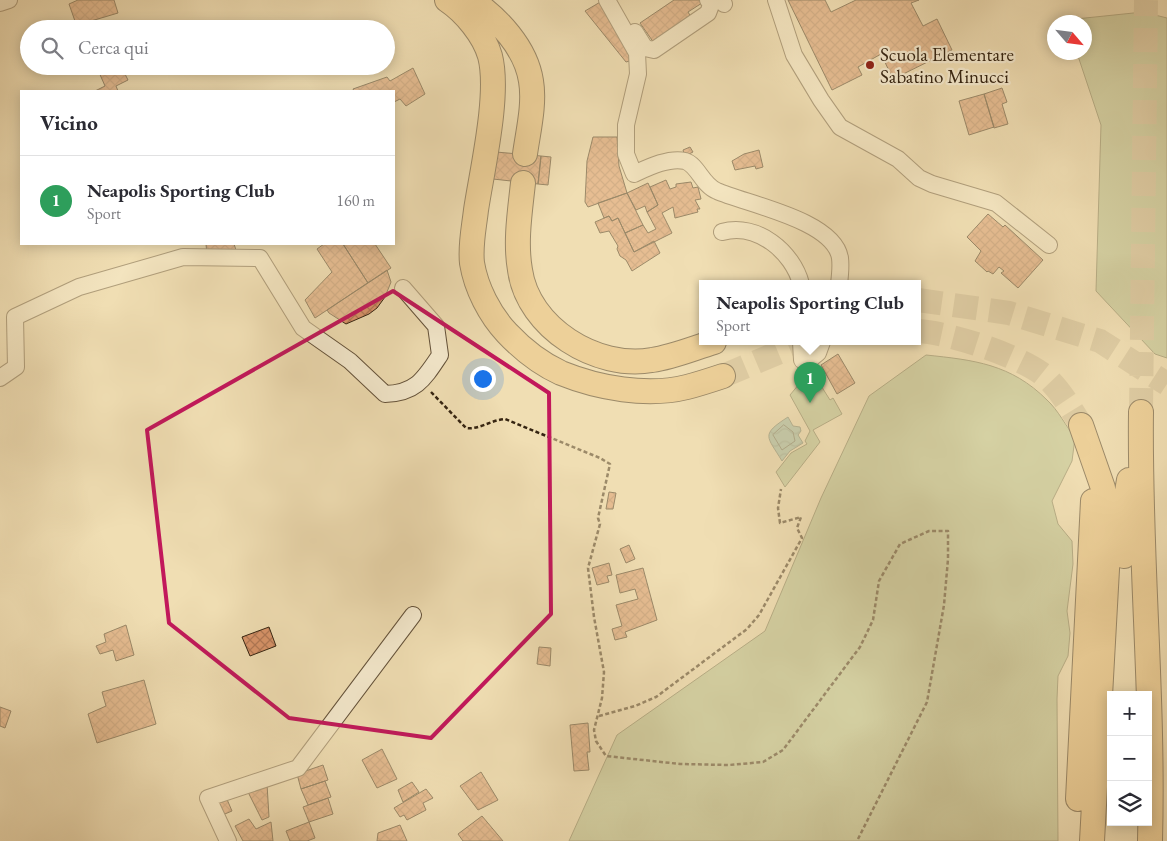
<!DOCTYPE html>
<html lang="it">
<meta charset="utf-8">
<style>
:root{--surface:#fff;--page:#f7f7f7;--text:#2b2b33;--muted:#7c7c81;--line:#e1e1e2;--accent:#b45309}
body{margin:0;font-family:"EB Garamond",serif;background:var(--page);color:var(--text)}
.controls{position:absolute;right:15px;bottom:15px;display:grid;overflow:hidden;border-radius:0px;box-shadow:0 2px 12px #0003}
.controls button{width:45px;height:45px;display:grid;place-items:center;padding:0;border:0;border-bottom:1px solid var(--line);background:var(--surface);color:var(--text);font:25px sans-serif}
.compass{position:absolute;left:1047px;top:15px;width:45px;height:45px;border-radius:50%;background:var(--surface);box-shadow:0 2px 12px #0003;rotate:118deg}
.you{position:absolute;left:482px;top:378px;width:18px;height:18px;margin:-12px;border:4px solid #fff;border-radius:50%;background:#1a73e8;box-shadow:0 0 0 8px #1a73e833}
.badge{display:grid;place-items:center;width:32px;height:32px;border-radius:50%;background:var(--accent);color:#fff;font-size:16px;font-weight:700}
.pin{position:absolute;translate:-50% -41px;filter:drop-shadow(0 1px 2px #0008)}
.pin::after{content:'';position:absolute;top:26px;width:18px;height:15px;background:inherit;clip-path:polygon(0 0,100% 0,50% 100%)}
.popup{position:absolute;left:699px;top:280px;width:222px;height:65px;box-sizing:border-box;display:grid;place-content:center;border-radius:0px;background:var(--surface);filter:drop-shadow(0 1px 4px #0005);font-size:16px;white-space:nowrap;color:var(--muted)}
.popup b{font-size:19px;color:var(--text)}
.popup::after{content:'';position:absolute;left:50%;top:100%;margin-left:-10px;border:10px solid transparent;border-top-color:var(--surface)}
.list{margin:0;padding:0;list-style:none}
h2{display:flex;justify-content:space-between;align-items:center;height:65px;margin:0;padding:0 20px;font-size:21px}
h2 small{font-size:16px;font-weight:400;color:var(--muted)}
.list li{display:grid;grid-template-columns:32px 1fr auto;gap:15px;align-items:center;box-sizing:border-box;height:90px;padding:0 20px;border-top:1px solid var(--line)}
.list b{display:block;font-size:19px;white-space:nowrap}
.list p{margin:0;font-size:16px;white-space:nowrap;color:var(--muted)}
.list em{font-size:16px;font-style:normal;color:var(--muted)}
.icon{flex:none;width:28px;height:28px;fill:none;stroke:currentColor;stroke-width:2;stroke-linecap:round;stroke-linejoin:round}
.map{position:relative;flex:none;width:1167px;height:841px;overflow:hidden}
.search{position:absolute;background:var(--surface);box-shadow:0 2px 12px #0003;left:20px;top:20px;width:375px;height:55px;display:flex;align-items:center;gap:12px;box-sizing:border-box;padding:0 18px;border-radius:28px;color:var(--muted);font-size:19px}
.panel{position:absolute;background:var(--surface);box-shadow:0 2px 12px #0003;left:20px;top:90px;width:375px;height:155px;border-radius:0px}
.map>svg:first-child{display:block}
.green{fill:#b4c291;stroke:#747351}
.water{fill:url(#water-waves);stroke:#727f6c}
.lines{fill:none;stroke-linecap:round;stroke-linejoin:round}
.shore{stroke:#68705d;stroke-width:1}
.building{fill:url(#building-cross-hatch);stroke:#352411}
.highway-tunnel{stroke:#cbb993;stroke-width:24;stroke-dasharray:24 12;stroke-linecap:butt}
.minor-casing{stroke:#64523a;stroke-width:18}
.highway-casing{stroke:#352411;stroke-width:26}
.path{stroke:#352411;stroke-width:2.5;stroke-dasharray:4 2.5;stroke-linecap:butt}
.minor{stroke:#f5eace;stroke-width:16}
.highway{stroke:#e8bf7a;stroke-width:24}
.marked{fill:none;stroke:#c2185b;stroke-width:4;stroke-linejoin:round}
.poi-dot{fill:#8f2418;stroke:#f5eace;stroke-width:2}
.labels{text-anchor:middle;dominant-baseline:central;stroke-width:4.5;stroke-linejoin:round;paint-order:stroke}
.poi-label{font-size:19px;fill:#352411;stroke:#f5eace;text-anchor:start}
</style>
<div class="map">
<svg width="1167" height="841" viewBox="0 0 1167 841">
<defs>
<pattern id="water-waves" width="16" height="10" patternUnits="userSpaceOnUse" patternTransform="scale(1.25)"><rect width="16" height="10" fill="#9bbca9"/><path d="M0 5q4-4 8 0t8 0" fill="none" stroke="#86a190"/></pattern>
<pattern id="building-cross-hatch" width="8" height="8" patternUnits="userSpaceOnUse" patternTransform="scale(1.25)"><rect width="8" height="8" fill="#da956a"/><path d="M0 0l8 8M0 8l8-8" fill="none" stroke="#b27956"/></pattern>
</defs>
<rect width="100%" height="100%" fill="#f0deb3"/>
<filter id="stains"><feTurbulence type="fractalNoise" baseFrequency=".004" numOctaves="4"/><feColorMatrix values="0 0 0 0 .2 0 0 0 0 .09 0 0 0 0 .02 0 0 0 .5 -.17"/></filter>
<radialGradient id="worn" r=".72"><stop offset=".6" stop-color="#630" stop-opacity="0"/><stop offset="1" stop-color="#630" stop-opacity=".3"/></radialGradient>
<path class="green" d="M1143 12 1167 18V358L1155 354 1096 291 1101 125 1077 53 1084 52V22H1067L1066 20Z
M926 355C974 360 1011 364 1047 400 1058 410 1066 426 1075 438L1072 461 1052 501 1058 524 1072 541 1073 564 1067 611 1070 633 1068 656 1058 676 1057 699 1058 841H569L617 735 765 631 821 498 869 396Z
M814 366 822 379 818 381 830 400 833 398 842 414 813 430 820 442 785 487 776 472 791 453 807 444 805 441 810 431 790 395Z"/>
<path class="water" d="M788 417 793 426 800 427 801 431 798 435 803 443 790 451 782 461C767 436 760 435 788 417Z"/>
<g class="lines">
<path class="shore" d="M784 425 793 432 795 441 782 450 773 435Z"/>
</g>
<path class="building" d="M78 0H114L118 13 91 21 93 29H72L71 26 76 24 69 4Z
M674 0H700L702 3 688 12 691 17 654 43 640 23Z
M788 0H825L831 12 856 0H919L911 3 923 26 937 19 952 50 893 79 881 54 858 67 862 75 832 90Z
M602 1 633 60 626 62 585 11Z
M105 66H121L128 80 116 86 118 91H95L105 86 98 70Z
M413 68 425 94 406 106 400 99 394 102V91H354L353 89 387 77 390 81Z
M1002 88 1007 102 1002 104 1008 124 994 128 984 94Z
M984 94 994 127 969 135 959 101Z
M593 137H617L619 166 627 193 588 207 585 202 587 161Z
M690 147 693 152 685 156 683 150Z
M759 150 763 167 756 169 755 166 735 170 732 161 744 154Z
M496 152 541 156 538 184 493 179Z
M541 156 551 157 548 185 538 184Z
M666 180 670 189 676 187V184L691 182 693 188 698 187 701 199 695 200 700 209H697L698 212 675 218 673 207 662 213 672 233 634 252 625 233 643 225 648 233 656 229 647 212 658 205 650 187Z
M648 183 658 205 647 212 645 206 636 210 627 193Z
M627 193 643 225 625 233 618 218 612 221 609 216 604 218 598 203Z
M988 214 1003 227 1005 225 1043 260 1018 288 1001 273 1004 271 999 267 993 274 988 271 987 272 975 261 981 251 967 237Z
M609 216 612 221 618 218 634 252 654 241 660 253 632 271 626 260 620 256 617 249 618 246 609 231 600 233 595 222Z
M206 244H234L237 253 207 255Z
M324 244H343L368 283 315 318 305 300 332 272 317 249Z
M343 244H375L391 268 368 283Z
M387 270 391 282 385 297 377 308 369 314 346 324 329 313 327 310Z
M838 354 855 383 837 394 821 365Z
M609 492 616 493 613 509H606Z
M629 545 635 559 626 563 620 549Z
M609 563 612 575 607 576 609 582 597 585 592 568Z
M643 568 657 620 625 632 627 637 615 640 612 629 622 626 616 605 638 599 635 589 620 593 616 575Z
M126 625 134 655 116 661 113 650 100 654 96 646 106 642 104 634Z
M269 627 276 646 250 656 242 637Z
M539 647 551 648 550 666 537 664Z
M144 680 156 724 97 743 88 714 106 706 102 692Z
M0 707 11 711 5 728 0 726Z
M588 723 590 752H587L589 770 574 771 570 725Z
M382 749 397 779 377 788 362 760Z
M323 765 328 780 301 789 297 774Z
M481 772 498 800 478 810 460 786Z
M325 781 331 797 308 805 301 789Z
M412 782 419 792 403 802 398 790Z
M267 784 269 817 262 820 247 790Z
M426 789 433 798 423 803 426 810 407 820 404 815 400 817 394 808Z
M226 797 232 811 220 816 216 802Z
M328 798 333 814 309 822 303 807Z
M482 816 503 841H463L458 834Z
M249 819 256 829 271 822 273 841H243L235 826Z
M309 822 315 838 307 841H290L286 831Z
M400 825 407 841H377L378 833Z"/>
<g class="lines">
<path class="highway-tunnel" d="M918 300 1009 313 1100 341 1167 384
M918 331C950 333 1014 354 1041 373 1059 387 1069 406 1081 425
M723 376 794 346 812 342
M1141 412 1146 0"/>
<defs>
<path id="minor" d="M607 0 637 53 638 74 626 125V154L634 174C647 168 669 157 685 161 698 165 702 185 717 191 746 204 834 220 840 258 841 266 840 276 839 284
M722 0 724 4
M776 0 794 55 821 100 840 127 898 159 919 178 932 184 996 203 1049 245
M0 3 9 0
M635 32 645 48 654 50 708 13 711 5 708 0
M722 232C757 222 793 252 801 284
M801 342 802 360 808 361 818 353 822 342
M0 378 16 367 15 317 79 287 183 257 260 258 303 328 350 361 385 394C416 393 424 379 440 355L436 326 403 288
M228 841 208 798 298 768 413 615"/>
<path id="highway" d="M447 0C465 12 484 35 490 56 500 94 482 170 476 210 474 228 470 245 472 263 476 288 490 315 507 333 523 350 539 363 561 373 598 388 647 397 687 387 699 384 711 380 723 376
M471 0C498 18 526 48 531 81 535 104 528 132 525 154
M523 183C520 211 515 242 520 270 528 328 597 370 652 360 673 357 694 348 714 342
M1141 412C1139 555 1154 698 1150 841
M1081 425 1103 488 1109 533 1092 841
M1124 556 1126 498 1129 480
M1078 799 1093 501"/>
</defs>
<use href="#minor" class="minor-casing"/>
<use href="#highway" class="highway-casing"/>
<path class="path" d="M431 392 466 428C479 430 491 420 505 419L600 458 610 464 598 518 600 524 588 568 594 617 604 672 602 698 594 730 596 741 606 756 680 764 729 765 763 762 783 750 860 647 873 620 879 581 900 544 929 531H948V559L944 605 927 702 857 841
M599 716 635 706 656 697 747 629 759 615 802 538 797 528 801 517 780 523 778 508 781 489"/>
<use href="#minor" class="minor"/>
<use href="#highway" class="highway"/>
</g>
<path d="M0 0H1167V841H0ZM393 291 549 393 551 614 431 738 289 718 169 623 147 430Z" fill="#f0deb3" fill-opacity=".55" fill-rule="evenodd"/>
<path class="marked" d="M393 291 549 393 551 614 431 738 289 718 169 623 147 430Z"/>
<circle class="poi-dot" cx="870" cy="65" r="5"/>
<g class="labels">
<g class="poi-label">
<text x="880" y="54">Scuola Elementare<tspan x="880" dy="22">Sabatino Minucci</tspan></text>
</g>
</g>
<rect width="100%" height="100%" filter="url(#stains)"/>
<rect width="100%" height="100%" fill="url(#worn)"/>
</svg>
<div class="controls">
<button>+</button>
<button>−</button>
<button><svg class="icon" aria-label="layers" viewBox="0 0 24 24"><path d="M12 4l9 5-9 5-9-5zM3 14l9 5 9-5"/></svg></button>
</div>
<svg class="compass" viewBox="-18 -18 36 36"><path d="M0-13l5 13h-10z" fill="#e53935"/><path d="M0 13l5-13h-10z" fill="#7c7c81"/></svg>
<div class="you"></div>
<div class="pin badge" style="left:810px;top:403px;background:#2e9e5b">1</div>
<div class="popup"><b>Neapolis Sporting Club</b>Sport</div>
<div class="search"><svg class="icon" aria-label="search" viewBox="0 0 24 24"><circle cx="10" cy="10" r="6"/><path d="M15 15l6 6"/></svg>Cerca qui</div>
<section class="panel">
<h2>Vicino<small></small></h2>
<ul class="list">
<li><span class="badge" style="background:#2e9e5b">1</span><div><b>Neapolis Sporting Club</b><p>Sport</p></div><em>160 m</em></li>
</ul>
</section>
</div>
